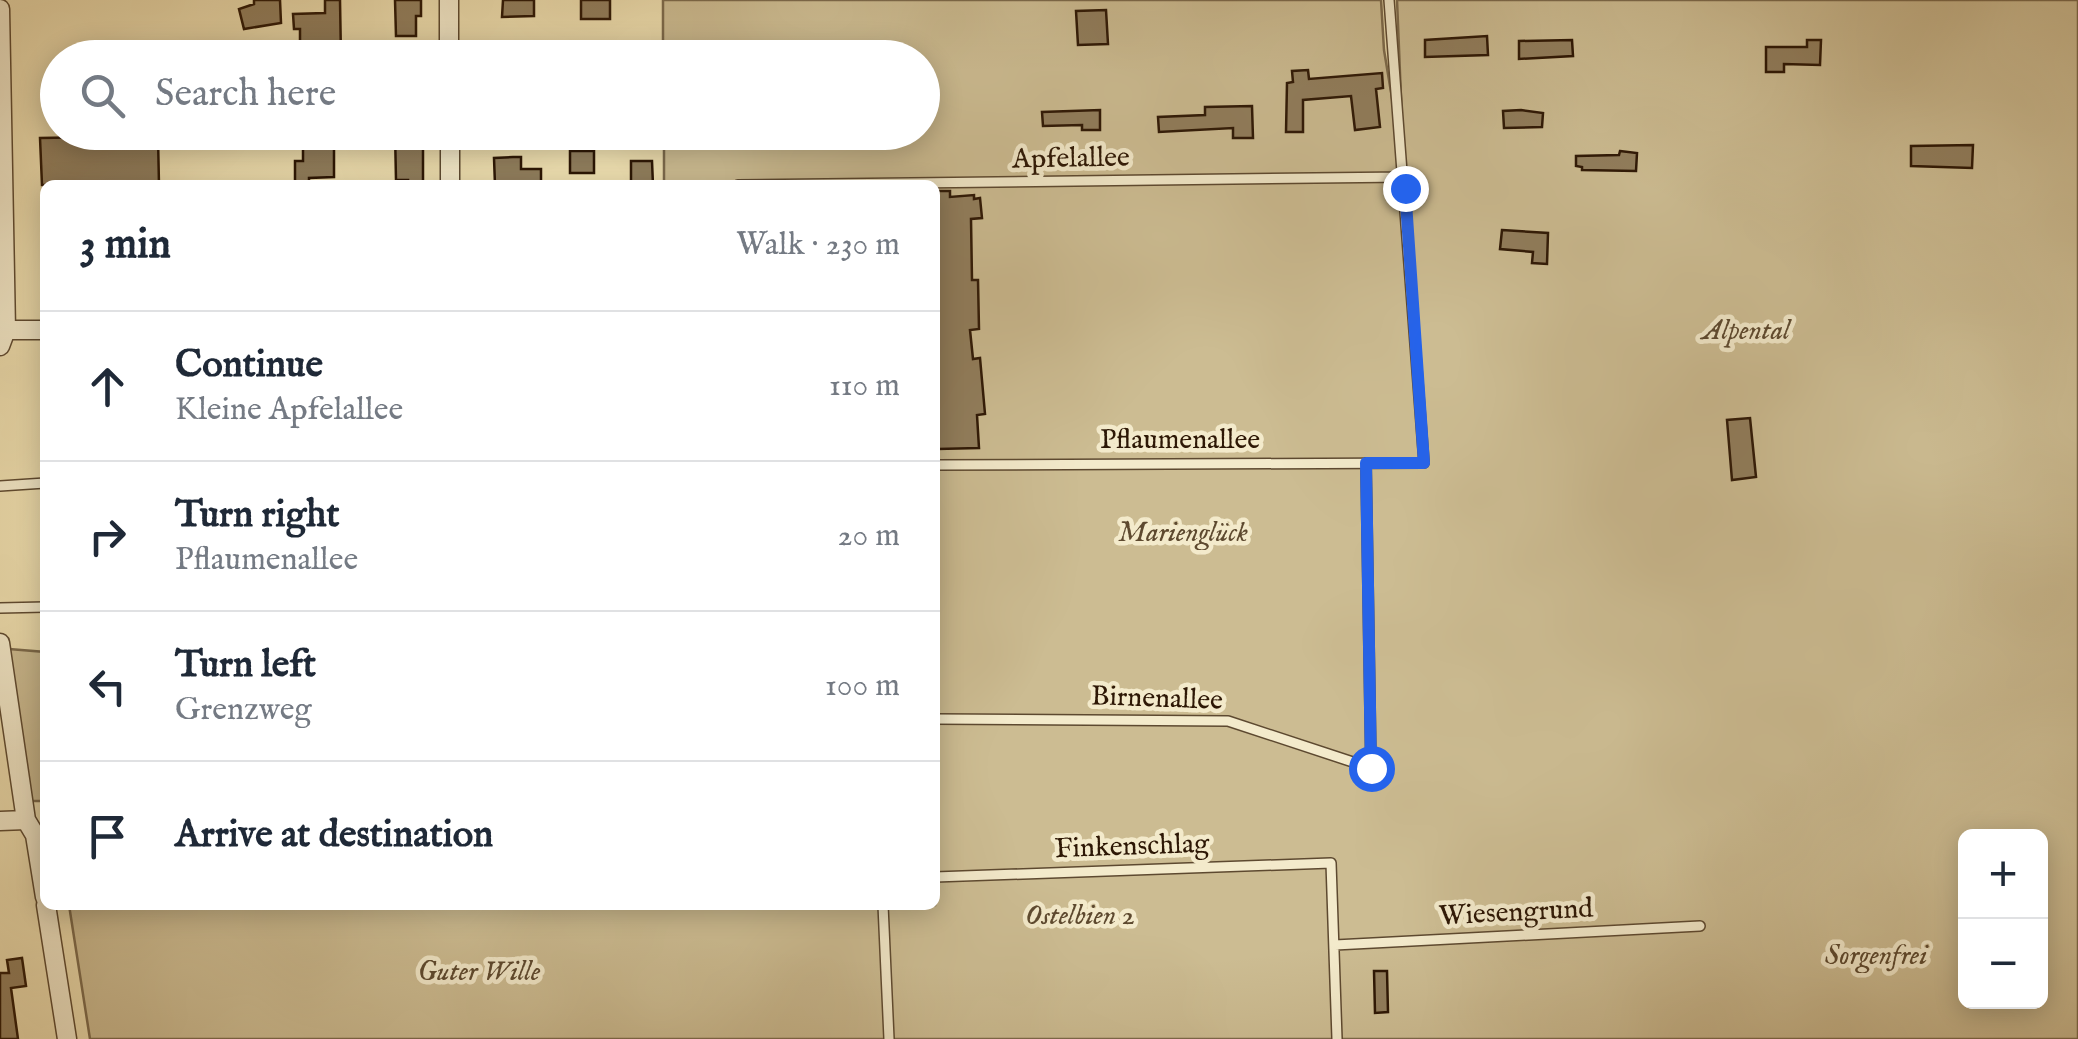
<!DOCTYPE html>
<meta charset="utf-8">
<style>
:root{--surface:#fff;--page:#f6f6f7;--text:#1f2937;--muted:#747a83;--line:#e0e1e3}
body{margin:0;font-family:"IM FELL English",serif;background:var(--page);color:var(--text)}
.controls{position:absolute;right:30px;bottom:30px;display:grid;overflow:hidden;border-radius:15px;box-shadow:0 5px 25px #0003}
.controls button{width:90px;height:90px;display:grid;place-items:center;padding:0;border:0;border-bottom:2px solid var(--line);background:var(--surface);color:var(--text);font:50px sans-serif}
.stop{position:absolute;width:30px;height:30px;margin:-22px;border:8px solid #2563eb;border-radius:50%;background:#fff}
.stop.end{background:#2563eb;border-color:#fff;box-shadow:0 2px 10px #0008}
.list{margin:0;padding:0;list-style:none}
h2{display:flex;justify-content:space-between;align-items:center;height:130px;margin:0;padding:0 40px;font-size:42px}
h2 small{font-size:32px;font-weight:400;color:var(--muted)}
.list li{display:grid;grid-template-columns:65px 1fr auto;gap:30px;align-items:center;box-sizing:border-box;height:150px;padding:0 40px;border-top:2px solid var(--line)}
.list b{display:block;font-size:38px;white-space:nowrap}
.list p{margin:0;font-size:32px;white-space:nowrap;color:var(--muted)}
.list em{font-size:32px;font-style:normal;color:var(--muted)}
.icon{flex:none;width:55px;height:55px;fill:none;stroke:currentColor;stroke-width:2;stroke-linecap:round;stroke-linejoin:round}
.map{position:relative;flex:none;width:2078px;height:1039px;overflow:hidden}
.search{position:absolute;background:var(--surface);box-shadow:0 5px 25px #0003;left:40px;top:40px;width:900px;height:110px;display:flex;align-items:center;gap:25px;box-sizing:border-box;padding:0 35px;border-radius:55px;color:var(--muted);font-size:38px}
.panel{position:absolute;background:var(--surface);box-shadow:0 5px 25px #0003;left:40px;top:180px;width:900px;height:730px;border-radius:15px}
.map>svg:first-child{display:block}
.green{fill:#ccbc92;stroke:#7c6a4c;stroke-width:2.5;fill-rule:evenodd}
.building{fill:#917e5d;stroke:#2d1705;stroke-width:2.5}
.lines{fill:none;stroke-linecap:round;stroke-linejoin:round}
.service-casing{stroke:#5d4930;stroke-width:12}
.minor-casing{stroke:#5d4930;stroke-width:21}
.service{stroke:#f3eacb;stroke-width:9}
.minor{stroke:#f3eacb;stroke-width:18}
.route{stroke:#2563eb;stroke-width:12}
.labels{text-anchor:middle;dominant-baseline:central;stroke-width:9;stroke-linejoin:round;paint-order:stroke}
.street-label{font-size:28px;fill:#2d1705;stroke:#f3eacb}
.park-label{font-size:28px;font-style:italic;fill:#5d492f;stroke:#f3eacb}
</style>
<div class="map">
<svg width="2078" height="1039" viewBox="0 0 2078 1039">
<rect width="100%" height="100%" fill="#eddeaf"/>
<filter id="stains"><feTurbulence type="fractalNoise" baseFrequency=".002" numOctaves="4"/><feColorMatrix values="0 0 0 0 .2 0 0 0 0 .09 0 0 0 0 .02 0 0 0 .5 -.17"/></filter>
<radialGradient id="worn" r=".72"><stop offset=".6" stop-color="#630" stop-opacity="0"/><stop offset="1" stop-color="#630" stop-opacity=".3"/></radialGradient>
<path class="green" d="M663 0H1381L1384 50 1404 170 1397 0H2078V1039H90L69 905H935V185H664V133L922 132V58L663 57ZM1966 836H2040V1002H1966Z
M9 649 45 652V801H31Z"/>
<path class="building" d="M254 0H280L281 23 244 29 239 9 254 4Z
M325 0H340L341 58H300V29H294L293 14 325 13Z
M395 0H421V16H416V36H396Z
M503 0H534V16L502 17Z
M581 0H610V19H581Z
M1106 10 1108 44 1078 45 1076 11Z
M1487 36 1488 55 1425 57V40Z
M1572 40 1573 56 1519 59V41Z
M1807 40H1821L1820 65 1784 64V72H1766V47H1807Z
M502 43H539V58H502Z
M1308 70 1309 79 1382 73 1383 88 1376 89 1380 127 1355 130 1351 96 1303 100V132H1286L1287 83 1293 82 1292 71Z
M1252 106 1253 138H1233V128L1159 132 1158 117 1205 115V107Z
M1100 110V130H1082V125L1043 126 1042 112Z
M1521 110 1543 113 1542 127 1504 128 1503 111Z
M303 132H334V177L309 178V185H295V161H303Z
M395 132H423V185H408V180H396Z
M158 136 159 185H42L40 138Z
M1973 145 1972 168 1911 166V146Z
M570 151H594V173H570Z
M1620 151 1637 153 1636 171 1582 170V167L1576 166V156L1619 155Z
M513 157H521V169H541V185H495L494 158Z
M631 161H652L653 185H631Z
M935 191H950V197L974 195V199L980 198 982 218 971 219 972 280H978L979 329 970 330 973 359 980 358 985 414 977 415 979 448 938 449 935 396Z
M1502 230 1548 233 1547 264 1532 263 1533 252 1500 249Z
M1750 418 1756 477 1732 480 1727 420Z
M22 958 26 986 11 988 18 1039H0V973H9L7 960Z
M1374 971H1387L1388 1012 1375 1013Z"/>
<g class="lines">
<defs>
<path id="service" d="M450 141 598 137
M738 185 1405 177
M935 465 1424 463 1389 0
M0 486 45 483
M0 608 45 607
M935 719 1228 721 1371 768 1366 463
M935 877 1331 863 1337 1039
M883 905 889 1039
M1335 945 1700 926"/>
<path id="minor" d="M449 0V58
M0 9 6 330 0 346
M450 132V185
M6 330H45
M0 643 26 820 35 835 45 897
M0 821 26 820
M46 905 67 1039"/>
</defs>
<use href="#service" class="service-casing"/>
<use href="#minor" class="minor-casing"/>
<use href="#service" class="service"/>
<use href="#minor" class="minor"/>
</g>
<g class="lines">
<path class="route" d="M1371 768 1366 463H1424L1405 188"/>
</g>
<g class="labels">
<g class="street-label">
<text transform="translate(1071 159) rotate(-1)">Apfelallee</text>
<text x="1180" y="440">Pflaumenallee</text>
<text transform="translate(1157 699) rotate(2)">Birnenallee</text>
<text transform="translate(1132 847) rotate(-2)">Finkenschlag</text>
<text transform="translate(1516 913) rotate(-3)">Wiesengrund</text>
</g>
<g class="park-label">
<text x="1746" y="331">Alpental</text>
<text x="1183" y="533">Marienglück</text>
<text x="1080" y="916">Ostelbien 2</text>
<text x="1876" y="956">Sorgenfrei</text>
<text x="479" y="972">Guter Wille</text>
</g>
</g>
<rect width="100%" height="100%" filter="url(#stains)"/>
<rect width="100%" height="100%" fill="url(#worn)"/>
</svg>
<div class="controls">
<button>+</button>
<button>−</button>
</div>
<div class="stop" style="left:1371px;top:768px"></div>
<div class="stop end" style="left:1405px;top:188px"></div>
<div class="search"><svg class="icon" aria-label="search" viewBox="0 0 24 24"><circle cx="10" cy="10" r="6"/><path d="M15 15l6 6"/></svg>Search here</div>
<section class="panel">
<h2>3 min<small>Walk · 230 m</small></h2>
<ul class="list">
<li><svg class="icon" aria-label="ahead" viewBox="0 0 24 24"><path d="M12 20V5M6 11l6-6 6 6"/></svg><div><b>Continue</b><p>Kleine Apfelallee</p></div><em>110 m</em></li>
<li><svg class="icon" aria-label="right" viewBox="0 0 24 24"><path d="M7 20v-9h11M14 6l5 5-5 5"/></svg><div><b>Turn right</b><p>Pflaumenallee</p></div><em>20 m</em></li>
<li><svg class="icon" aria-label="left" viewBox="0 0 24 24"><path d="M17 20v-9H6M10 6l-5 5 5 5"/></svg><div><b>Turn left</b><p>Grenzweg</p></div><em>100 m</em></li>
<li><svg class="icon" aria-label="arrive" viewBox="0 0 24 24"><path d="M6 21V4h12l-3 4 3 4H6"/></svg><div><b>Arrive at destination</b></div></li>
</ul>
</section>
</div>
